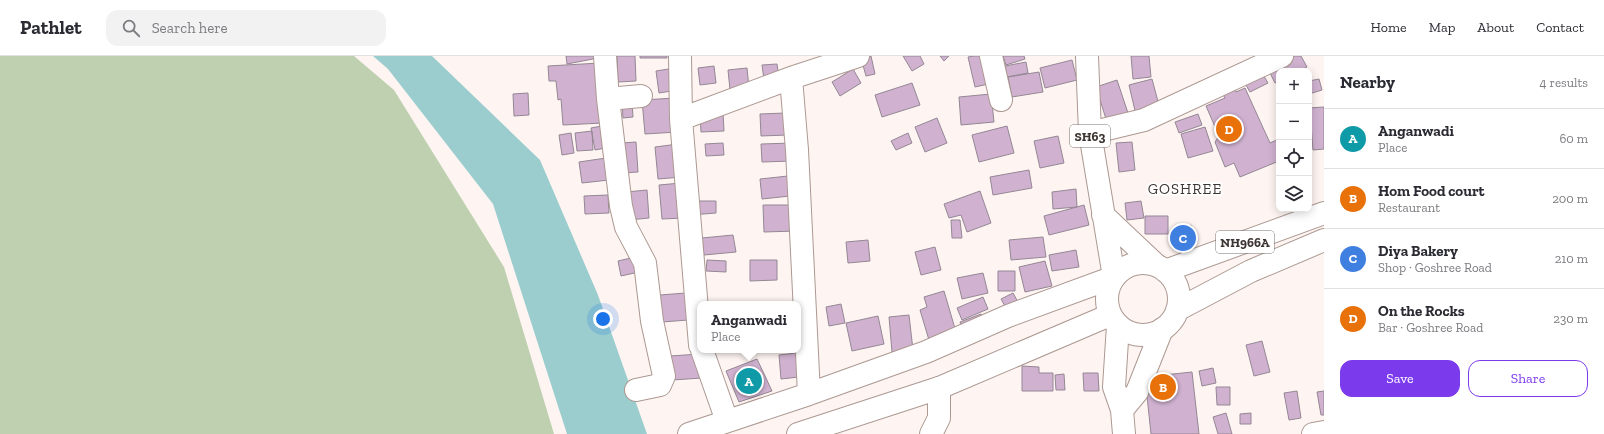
<!DOCTYPE html>
<meta charset="utf-8">
<style>
:root{--surface:#fff;--page:#f2f2f3;--text:#2b2b33;--muted:#7c7c81;--line:#e1e1e2;--accent:#7c3aed}
body{margin:0;font-family:"Zilla Slab",serif;background:var(--page);color:var(--text)}
.controls{position:absolute;right:12px;top:12px;display:grid;overflow:hidden;border-radius:8px;box-shadow:0 2px 10px #0003}
.controls button{width:36px;height:36px;display:grid;place-items:center;padding:0;border:0;border-bottom:1px solid var(--line);background:var(--surface);color:var(--text);font:20px sans-serif}
.you{position:absolute;left:603px;top:263px;width:14px;height:14px;margin:-10px;border:3px solid #fff;border-radius:50%;background:#1a73e8;box-shadow:0 0 0 6px #1a73e833}
.badge{display:grid;place-items:center;width:26px;height:26px;border-radius:50%;background:var(--accent);color:#fff;font-size:13px;font-weight:700}
.pin{position:absolute;translate:-50% -50%;border:2px solid #fff;box-shadow:0 1px 4px #0006}
.popup{position:absolute;left:697px;top:245px;width:104px;height:52px;box-sizing:border-box;display:grid;place-content:center;border-radius:8px;background:var(--surface);filter:drop-shadow(0 1px 3px #0005);font-size:13px;white-space:nowrap;color:var(--muted)}
.popup b{font-size:15px;color:var(--text)}
.popup::after{content:'';position:absolute;left:50%;top:100%;margin-left:-8px;border:8px solid transparent;border-top-color:var(--surface)}
.list{margin:0;padding:0;list-style:none}
h2{display:flex;justify-content:space-between;align-items:center;height:52px;margin:0;padding:0 16px;font-size:17px}
h2 small{font-size:13px;font-weight:400;color:var(--muted)}
.list li{display:grid;grid-template-columns:26px 1fr auto;gap:12px;align-items:center;box-sizing:border-box;height:60px;padding:0 16px;border-top:1px solid var(--line)}
.list b{display:block;font-size:15px;white-space:nowrap}
.list p{margin:0;font-size:13px;white-space:nowrap;color:var(--muted)}
.list em{font-size:13px;font-style:normal;color:var(--muted)}
.actions{display:flex;gap:8px;padding:12px 16px}
.actions a{flex:1;padding:9px 0;border:1px solid var(--accent);border-radius:12px;text-align:center;font-size:14px;color:var(--accent)}
.actions .main{background:var(--accent);color:#fff}
.icon{flex:none;width:22px;height:22px;fill:none;stroke:currentColor;stroke-width:2;stroke-linecap:round;stroke-linejoin:round}
.map{position:relative;flex:none;width:1324px;height:378px;overflow:hidden}
header{display:flex;align-items:center;gap:24px;box-sizing:border-box;height:56px;padding:0 20px;background:var(--surface);border-bottom:1px solid var(--line)}
header strong{font-size:19px}
nav{display:flex;gap:22px;margin-inline-start:auto;font-size:14px}
.search{width:280px;height:36px;background:var(--page);display:flex;align-items:center;gap:10px;box-sizing:border-box;padding:0 14px;border-radius:12px;color:var(--muted);font-size:15px}
main{display:flex}
aside{flex:1;background:var(--surface)}
.map>svg:first-child{display:block}
.green{fill:#bed0b0}
.water{fill:#9bcdce}
.building{fill:#d0b2d0;stroke:#948794}
.lines{fill:none;stroke-linecap:round;stroke-linejoin:round}
.minor-casing{stroke:#ac9891;stroke-width:24}
.major-casing{stroke:#ac9891;stroke-width:24}
.highway-casing{stroke:#ac9891;stroke-width:24}
.minor{stroke:#fff;stroke-width:22}
.major{stroke:#fff;stroke-width:22}
.highway{stroke:#fff;stroke-width:22}
.labels{text-anchor:middle;dominant-baseline:central;stroke-width:3.5;stroke-linejoin:round;paint-order:stroke}
.shield{fill:#fff;stroke:#777270;stroke-width:1}
.shield-label{font-size:13px;font-weight:bold;fill:#3d3532}
.neighbourhood-label{font-size:15px;letter-spacing:1px;fill:#3d3532;stroke:#fff}
</style>
<header>
<strong>Pathlet</strong>
<div class="search"><svg class="icon" aria-label="search" viewBox="0 0 24 24"><circle cx="10" cy="10" r="6"/><path d="M15 15l6 6"/></svg>Search here</div>
<nav><a>Home</a><a>Map</a><a>About</a><a>Contact</a></nav>
</header>
<main>
<div class="map">
<svg width="1324" height="378" viewBox="0 0 1324 378">
<rect width="100%" height="100%" fill="#fef5f2"/>
<path class="green" d="M0 0H354L394 34 504 211 554 378H0Z"/>
<path class="water" d="M373 0H432L540 104 598 239 647 378H567L493 148 388 13Z"/>
<path class="building" d="M566 0H598V2L567 8Z
M617 0H635L636 25 618 26Z
M640 0H667V2H640Z
M871 0 875 18 866 20 861 2Z
M903 0H920L924 8 912 15Z
M940 0H949L944 5Z
M974 0H987L993 27 975 31 968 1Z
M1003 0H1024L1025 3 1006 9Z
M1131 0H1149L1151 21 1133 23Z
M1293 0H1301L1307 11 1299 15H1279V25L1275 27 1268 13Z
M1072 4 1077 24 1045 32 1040 12Z
M1026 6 1028 17 1007 21 1005 10Z
M600 7 603 67 563 69 561 43 558 44 556 25H549L548 10Z
M777 8 779 22 764 24 762 9Z
M714 10 716 27 700 29 698 12Z
M675 12 678 34 659 37 656 15Z
M747 12 749 32 730 34 728 14Z
M853 13 861 27 840 40 832 26Z
M1261 15 1268 27 1250 36 1243 24Z
M1039 16 1043 36 1012 41 1008 21Z
M1152 23 1160 53 1136 59 1129 29Z
M1319 23 1322 34 1309 38V25Z
M1117 24 1128 57 1106 63 1096 31Z
M912 27 920 49 882 61 875 39Z
M1235 32 1236 36 1245 32 1270 87 1279 83V105L1240 121 1234 107 1225 111 1215 86 1219 80 1206 50 1225 42 1222 37Z
M528 37 529 59 514 60 513 38Z
M991 38 994 66 961 69 959 41Z
M675 42 677 76 645 78 642 44Z
M632 46 633 61 623 62 622 47Z
M1324 51V93L1313 94 1311 69H1309V52Z
M723 57 724 75 701 76 700 58Z
M785 57 787 79 761 80 760 58Z
M1198 58 1202 69 1179 77 1175 66Z
M937 62 947 87 925 96 915 71Z
M607 69 611 91 595 94 591 72Z
M1007 70 1014 97 979 106 972 79Z
M1205 71 1213 95 1188 102 1181 78Z
M592 75 593 94 577 95 575 77Z
M571 77 574 97 562 99 559 79Z
M908 77 912 87 896 94 891 85Z
M1058 80 1064 107 1040 112 1034 85Z
M636 86 638 116 623 117 622 87Z
M1132 86 1135 114 1119 116 1116 87Z
M723 87 724 99 706 100 705 88Z
M792 87 793 105 762 106 761 88Z
M678 88 682 121 658 123 655 91Z
M606 102 609 124 582 127 579 106Z
M1029 114 1032 132 993 139 990 121Z
M788 120 790 140 762 143 760 123Z
M681 127 684 162 662 163 659 129Z
M1076 133 1077 151 1053 153 1052 136Z
M647 134 649 162 629 164 626 136Z
M980 135 991 167 967 176 961 159 949 162 944 148Z
M608 139 609 157 585 158 584 140Z
M691 145H716V157L691 159Z
M1141 145 1144 162 1127 164 1125 147Z
M763 149H795L796 175 764 176Z
M1084 149 1089 169 1049 179 1044 160Z
M1145 160H1168V178H1145Z
M951 164H960L962 182H952Z
M1191 169 1197 186 1175 194 1169 177Z
M733 179 736 196 704 199 702 182Z
M1043 181 1046 201 1011 204 1009 184Z
M868 184 870 205 848 207 846 186Z
M935 191 941 214 921 219 915 196Z
M1076 194 1079 211 1052 215 1049 199Z
M635 201 639 216 621 220 618 205Z
M707 204 726 205V216L706 215Z
M750 204H777V224L750 225Z
M1045 205 1052 230 1025 236 1019 211Z
M998 215H1015V235H998Z
M983 217 988 237 962 243 957 222Z
M944 235 956 276 929 284 920 254 927 251 924 241Z
M686 237 688 264 662 266 660 239Z
M1013 237 1018 246 1006 252 1001 243Z
M983 241 988 253 962 264 957 252Z
M841 248 845 267 829 270 826 251Z
M981 258 986 269 964 278 960 266Z
M909 259 913 294 892 296 889 261Z
M878 260 884 288 852 295 846 267Z
M1262 285 1270 316 1254 320 1246 289Z
M796 297 799 321 781 323 779 299Z
M700 298 702 322 672 324 670 300Z
M757 303 772 335 739 346 726 315Z
M1022 310 1039 311V317H1053V335H1022Z
M1213 312 1216 327 1202 330 1199 315Z
M1192 316 1199 378H1151L1145 321Z
M1083 317H1098L1099 335H1084Z
M1064 318 1065 334H1056L1055 319Z
M1216 331H1230V349H1217Z
M1297 335 1301 362 1289 364 1284 337Z
M1324 335V359H1321L1317 336Z
M1226 357 1232 378H1218L1213 361Z
M1251 357V368H1240V358Z"/>
<g class="lines">
<defs>
<path id="minor" d="M605 0 608 43 621 150 626 171 645 207 652 265 664 320 660 329 636 334
M680 0 681 63
M991 0 1001 44
M791 22 797 94 809 338
M608 43 641 40
M1090 77 1144 64 1282 0
M700 289 681 63 791 22 858 0
M702 294 727 365
M689 378 809 338 926 296 1008 260 1114 221
M931 378 939 362V332
M1313 378 1324 376"/>
<path id="major" d="M1087 0 1090 77 1114 221
M1103 159 1155 208
M1118 269 1114 331 1122 354 1124 378
M1122 354 1137 336 1162 273
M798 378 939 332 1110 259"/>
<path id="highway" d="M1107 243a36 36 0 1 1 72 0a36 36 0 1 1-72 0Z
M1165 215 1324 157
M1177 254 1251 215 1324 184"/>
</defs>
<use href="#minor" class="minor-casing"/>
<use href="#major" class="major-casing"/>
<use href="#highway" class="highway-casing"/>
<use href="#minor" class="minor"/>
<use href="#major" class="major"/>
<use href="#highway" class="highway"/>
</g>
<g class="labels">
<g class="shield">
<rect x="1070" y="69" width="40" height="22" rx="3"/>
<rect x="1216" y="175" width="58" height="22" rx="3"/>
</g>
<g class="shield-label">
<text x="1090" y="80">SH63</text>
<text x="1245" y="186">NH966A</text>
</g>
<g class="neighbourhood-label">
<text x="1185" y="133">GOSHREE</text>
</g>
</g>
</svg>
<div class="controls">
<button>+</button>
<button>−</button>
<button><svg class="icon" aria-label="locate" viewBox="0 0 24 24"><circle cx="12" cy="12" r="6"/><path d="M12 2v4M12 18v4M2 12h4M18 12h4"/></svg></button>
<button><svg class="icon" aria-label="layers" viewBox="0 0 24 24"><path d="M12 4l9 5-9 5-9-5zM3 14l9 5 9-5"/></svg></button>
</div>
<div class="you"></div>
<div class="pin badge" style="left:749px;top:325px;background:#0f9aa8">A</div>
<div class="popup"><b>Anganwadi</b>Place</div>
<div class="pin badge" style="left:1163px;top:331px;background:#e8710a">B</div>
<div class="pin badge" style="left:1183px;top:182px;background:#3f7fe0">C</div>
<div class="pin badge" style="left:1229px;top:73px;background:#e8710a">D</div>
</div>
<aside>
<h2>Nearby<small>4 results</small></h2>
<ul class="list">
<li><span class="badge" style="background:#0f9aa8">A</span><div><b>Anganwadi</b><p>Place</p></div><em>60 m</em></li>
<li><span class="badge" style="background:#e8710a">B</span><div><b>Hom Food court</b><p>Restaurant</p></div><em>200 m</em></li>
<li><span class="badge" style="background:#3f7fe0">C</span><div><b>Diya Bakery</b><p>Shop · Goshree Road</p></div><em>210 m</em></li>
<li><span class="badge" style="background:#e8710a">D</span><div><b>On the Rocks</b><p>Bar · Goshree Road</p></div><em>230 m</em></li>
</ul>
<div class="actions"><a class="main">Save</a><a>Share</a></div>
</aside>
</main>
